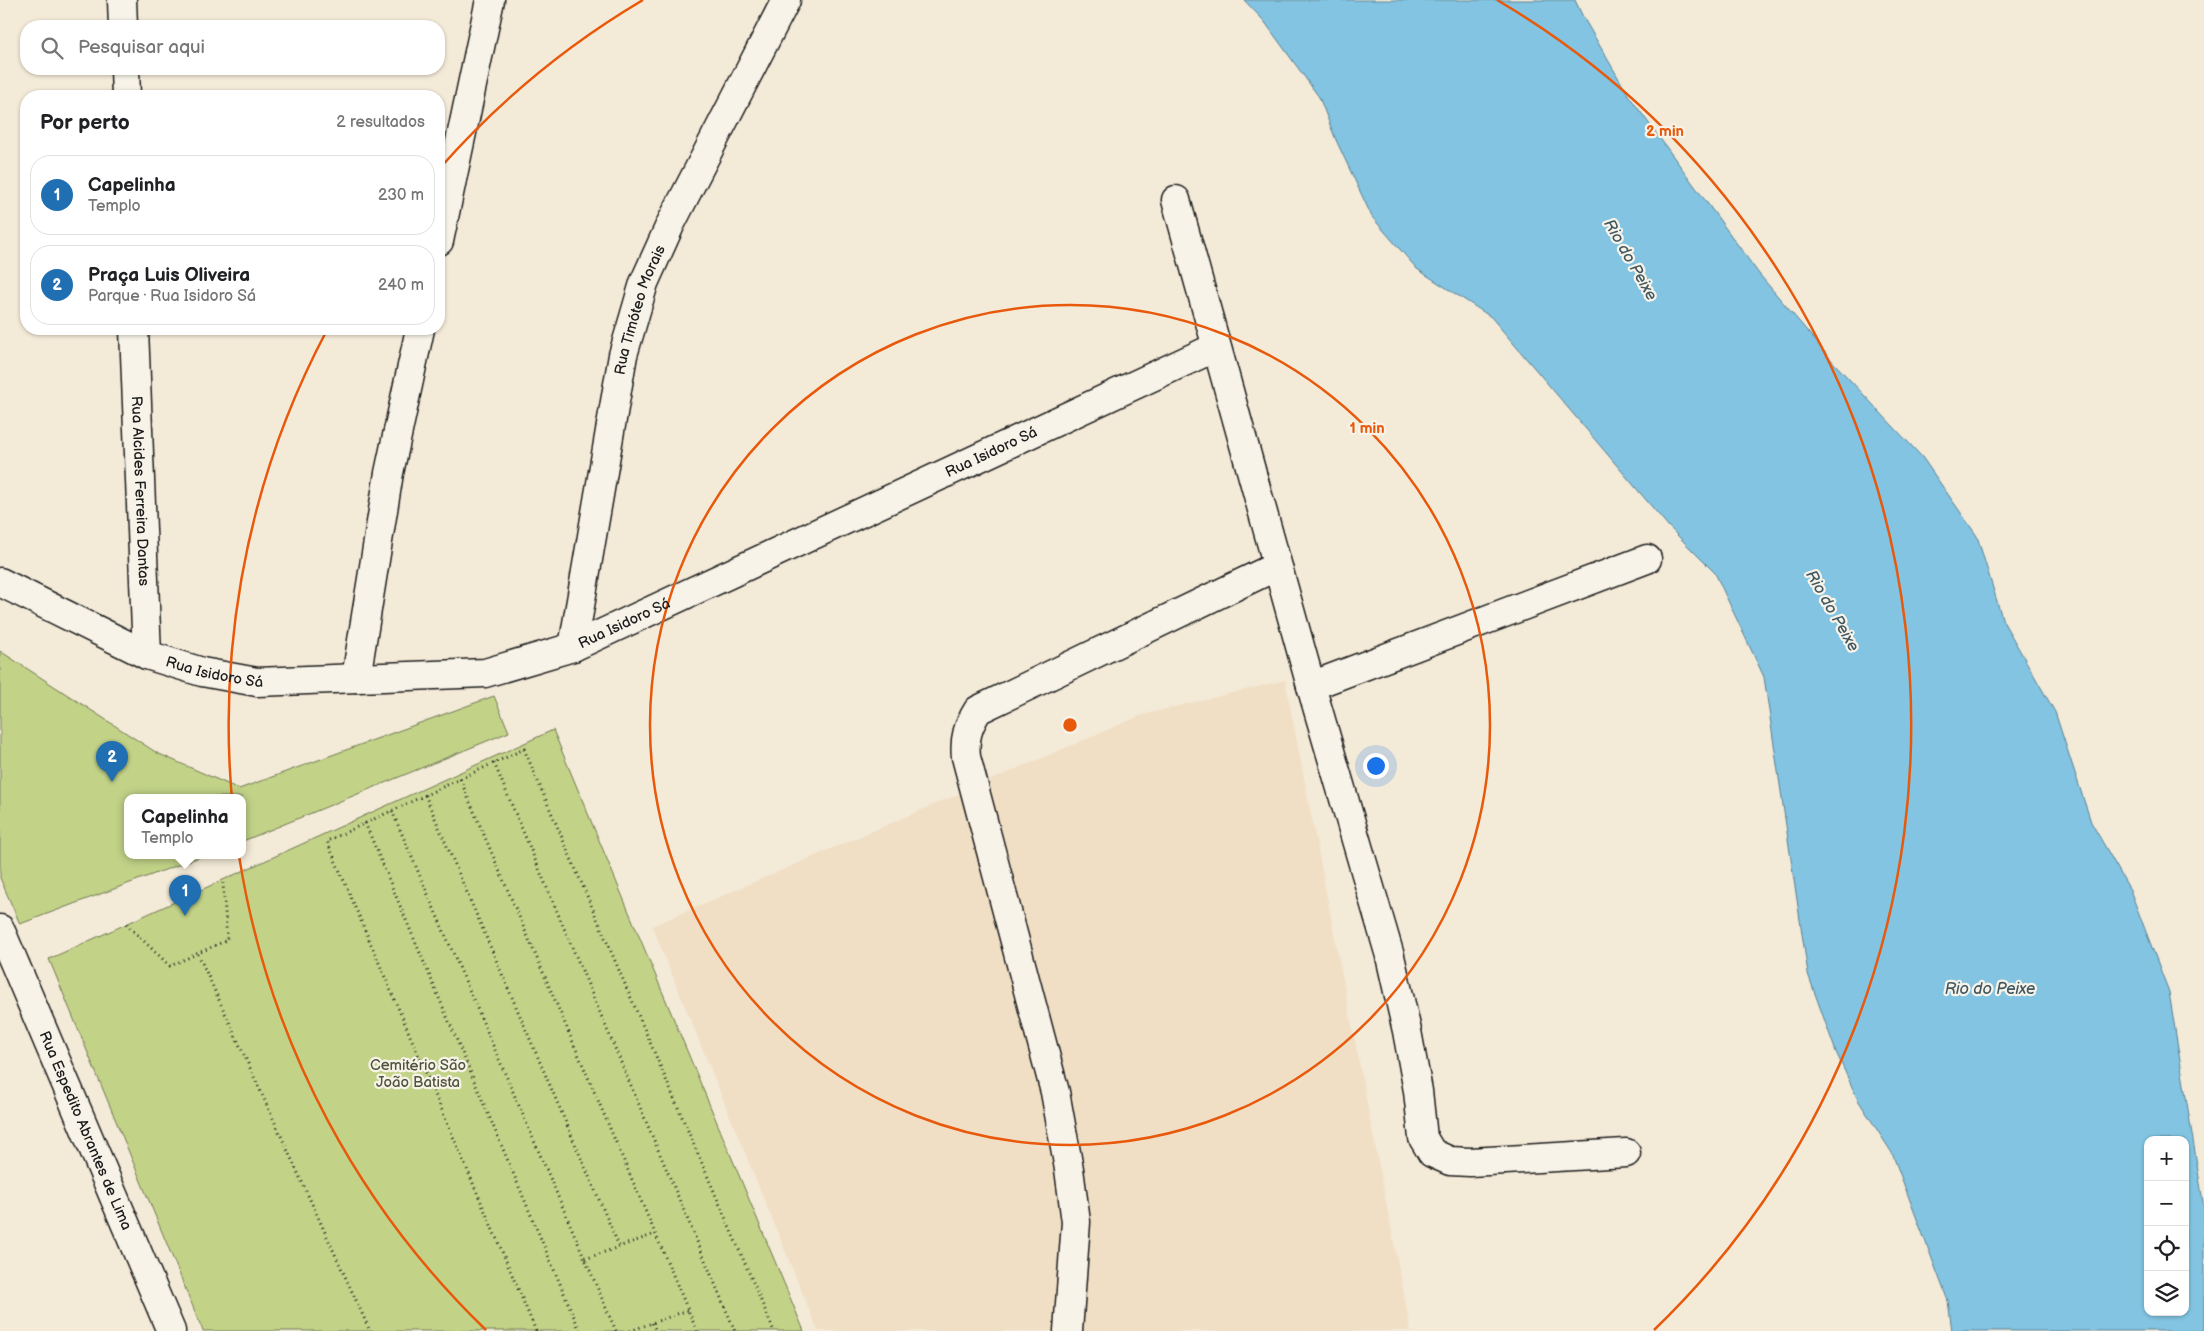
<!DOCTYPE html>
<html lang="pt">
<meta charset="utf-8">
<style>
:root{--surface:#fff;--page:#f2f2f2;--text:#202124;--muted:#757577;--line:#e0e0e0;--accent:#1f6fb2}
body{margin:0;font-family:"Balsamiq Sans",sans-serif;background:var(--page);color:var(--text)}
.controls{position:absolute;right:15px;bottom:15px;display:grid;overflow:hidden;border-radius:10px;box-shadow:0 1px 4px #0004}
.controls button{width:45px;height:45px;display:grid;place-items:center;padding:0;border:0;border-bottom:1px solid var(--line);background:var(--surface);color:var(--text);font:25px sans-serif}
.you{position:absolute;left:1375px;top:765px;width:18px;height:18px;margin:-12px;border:4px solid #fff;border-radius:50%;background:#1a73e8;box-shadow:0 0 0 8px #1a73e833}
.badge{display:grid;place-items:center;width:32px;height:32px;border-radius:50%;background:var(--accent);color:#fff;font-size:16px;font-weight:700}
.pin{position:absolute;translate:-50% -41px;filter:drop-shadow(0 1px 2px #0008)}
.pin::after{content:'';position:absolute;top:26px;width:18px;height:15px;background:inherit;clip-path:polygon(0 0,100% 0,50% 100%)}
.popup{position:absolute;left:124px;top:794px;width:122px;height:65px;box-sizing:border-box;display:grid;place-content:center;border-radius:10px;background:var(--surface);filter:drop-shadow(0 1px 4px #0005);font-size:16px;white-space:nowrap;color:var(--muted)}
.popup b{font-size:19px;color:var(--text)}
.popup::after{content:'';position:absolute;left:50%;top:100%;margin-left:-10px;border:10px solid transparent;border-top-color:var(--surface)}
.list{margin:0;padding:0;list-style:none}
h2{display:flex;justify-content:space-between;align-items:center;height:65px;margin:0;padding:0 20px;font-size:21px}
h2 small{font-size:16px;font-weight:400;color:var(--muted)}
.list li{display:grid;grid-template-columns:32px 1fr auto;gap:15px;align-items:center;box-sizing:border-box;height:80px;margin:0 10px 10px;padding:0 10px;border:1px solid var(--line);border-radius:20px}
.list b{display:block;font-size:19px;white-space:nowrap}
.list p{margin:0;font-size:16px;white-space:nowrap;color:var(--muted)}
.list em{font-size:16px;font-style:normal;color:var(--muted)}
.icon{flex:none;width:28px;height:28px;fill:none;stroke:currentColor;stroke-width:2;stroke-linecap:round;stroke-linejoin:round}
.map{position:relative;flex:none;width:2204px;height:1331px;overflow:hidden}
.search{position:absolute;background:var(--surface);box-shadow:0 1px 4px #0004;left:20px;top:20px;width:425px;height:55px;display:flex;align-items:center;gap:12px;box-sizing:border-box;padding:0 18px;border-radius:20px;color:var(--muted);font-size:19px}
.panel{position:absolute;background:var(--surface);box-shadow:0 1px 4px #0004;left:20px;top:90px;width:425px;height:245px;border-radius:20px}
.map>svg:first-child{display:block}
.built{fill:#f0dfc5}
.green{fill:#c2d388;stroke:#6f7852}
.water{fill:#82c4e2;stroke:#598193;fill-rule:evenodd}
.lines{fill:none;stroke-linecap:round;stroke-linejoin:round}
.minor-casing{stroke:#1c1c1c;stroke-width:31}
.path{stroke:#1c1c1c;stroke-width:3;stroke-dasharray:1 4;stroke-linecap:butt}
.minor{stroke:#f7f3e8;stroke-width:28}
.ring{fill:none;stroke:#e8590c;stroke-width:2.5}
.labels{text-anchor:middle;dominant-baseline:central;stroke-width:4.5;stroke-linejoin:round;paint-order:stroke}
.street-label{font-size:15px;fill:#1c1c1c;stroke:#f7f3e8}
.park-label{font-size:15px;fill:#4e533c;stroke:#f7f3e8}
.water-label{font-size:16px;font-style:italic;fill:#405761;stroke:#f7f3e8}
.centre{fill:#e8590c;stroke:#f7f3e8;stroke-width:2.5}
.ring-label{font-size:15px;text-anchor:middle;font-weight:bold;fill:#e8590c;stroke:#f7f3e8;stroke-width:4.5;stroke-linejoin:round;paint-order:stroke}
</style>
<div class="map">
<svg width="2204" height="1331" viewBox="0 0 2204 1331">
<rect width="100%" height="100%" fill="#f4ead8"/>
<filter id="ink" filterUnits="userSpaceOnUse"><feTurbulence type="fractalNoise" baseFrequency=".02" numOctaves="2"/><feDisplacementMap in="SourceGraphic" scale="10" xChannelSelector="R" yChannelSelector="G"/><feConvolveMatrix kernelMatrix="1 2 1 2 8 2 1 2 1" color-interpolation-filters="sRGB"/></filter>
<g filter="url(#ink)">
<path class="built" d="M1285 680 1411 1331H818L652 926 1142 715Z"/>
<path class="green" d="M0 651 157 753 239 789 494 696 509 732 243 841 242 797H128V855H205L20 924 0 878Z
M553 730 804 1331H203L49 959Z"/>
<path class="water" d="M1244 0H1575L1583 17 1629 96 1759 274 1834 363 1922 457 1977 536 2003 621 2055 712 2091 822 2130 890 2169 992 2204 1208V1331H1952L1948 1301 1892 1153 1858 1100 1836 1052 1808 974 1764 677 1715 573 1669 527 1491 317 1417 269 1372 217 1336 140 1319 97 1264 21ZM2148 1140H2185V1312H2148Z"/>
<g class="lines">
<defs>
<g id="minor">
<path d="M122 0 123 26"/>
<path d="M125 69 126 96"/>
<path d="M1176 200 1311 686 1390 956 1407 1031 1418 1091 1423 1138 1432 1153 1450 1161 1470 1162 1626 1153"/>
<path d="M439 241 490 0"/>
<path id="s1" d="M134 329 147 655"/>
<path id="s2" d="M0 582 147 655 202 672 257 682 485 673 573 647 1216 347"/>
<path id="s3" d="M573 647 623 355 644 283 671 223 786 0"/>
<path d="M356 678 389 473 420 329"/>
<path d="M1311 686 1647 559"/>
<path id="s4" d="M0 929 171 1331"/>
<path d="M1068 1331 1076 1222 1069 1169 1055 1092 966 757C964 738 968 726 978 710L1277 566"/>
</g>
</defs>
<use href="#minor" class="minor-casing"/>
<path class="path" d="M494 763 735 1331
M460 779 697 1331
M425 795 619 1246
M392 811 616 1331
M365 823 580 1331
M126 924 170 966 227 940 223 883
M198 954 370 1331
M585 1259 655 1234
M652 1323 656 1331
M536 1331 327 841 524 749 774 1331
M630 1331 688 1310"/>
<use href="#minor" class="minor"/>
</g>
</g>
<g class="ring">
<circle cx="1070" cy="725" r="420"/>
<path d="M486 1330A841 841 0 0 1 327 330M440 168A841 841 0 0 1 643 0M1497 0A841 841 0 0 1 1654 1330"/>
</g>
<g class="labels">
<g class="street-label">
<text stroke="none"><textPath href="#s3" startOffset="344">Rua Timóteo Morais</textPath></text>
<text stroke="none"><textPath href="#s2" startOffset="1059">Rua Isidoro Sá</textPath></text>
<text stroke="none"><textPath href="#s1" startOffset="162">Rua Alcides Ferreira Dantas</textPath></text>
<text stroke="none"><textPath href="#s2" startOffset="654">Rua Isidoro Sá</textPath></text>
<text stroke="none"><textPath href="#s2" startOffset="234">Rua Isidoro Sá</textPath></text>
<text stroke="none"><textPath href="#s4" startOffset="219">Rua Espedito Abrantes de Lima</textPath></text>
</g>
<g class="park-label">
<text x="418" y="1065">Cemitério São<tspan x="418" dy="17">João Batista</tspan></text>
</g>
<g class="water-label">
<text transform="translate(1630 260) rotate(60)">Rio do Peixe</text>
<text transform="translate(1832 611) rotate(60)">Rio do Peixe</text>
<text x="1990" y="989">Rio do Peixe</text>
</g>
</g>
<circle cx="1070" cy="725" r="8" class="centre"/>
<g class="ring-label">
<text x="1665" y="136">2 min</text>
<text x="1367" y="433">1 min</text>
</g>
</svg>
<div class="controls">
<button>+</button>
<button>−</button>
<button><svg class="icon" aria-label="locate" viewBox="0 0 24 24"><circle cx="12" cy="12" r="6"/><path d="M12 2v4M12 18v4M2 12h4M18 12h4"/></svg></button>
<button><svg class="icon" aria-label="layers" viewBox="0 0 24 24"><path d="M12 4l9 5-9 5-9-5zM3 14l9 5 9-5"/></svg></button>
</div>
<div class="you"></div>
<div class="pin badge" style="left:185px;top:916px">1</div>
<div class="popup"><b>Capelinha</b>Templo</div>
<div class="pin badge" style="left:112px;top:782px">2</div>
<div class="search"><svg class="icon" aria-label="search" viewBox="0 0 24 24"><circle cx="10" cy="10" r="6"/><path d="M15 15l6 6"/></svg>Pesquisar aqui</div>
<section class="panel">
<h2>Por perto<small>2 resultados</small></h2>
<ul class="list">
<li><span class="badge">1</span><div><b>Capelinha</b><p>Templo</p></div><em>230 m</em></li>
<li><span class="badge">2</span><div><b>Praça Luis Oliveira</b><p>Parque · Rua Isidoro Sá</p></div><em>240 m</em></li>
</ul>
</section>
</div>
